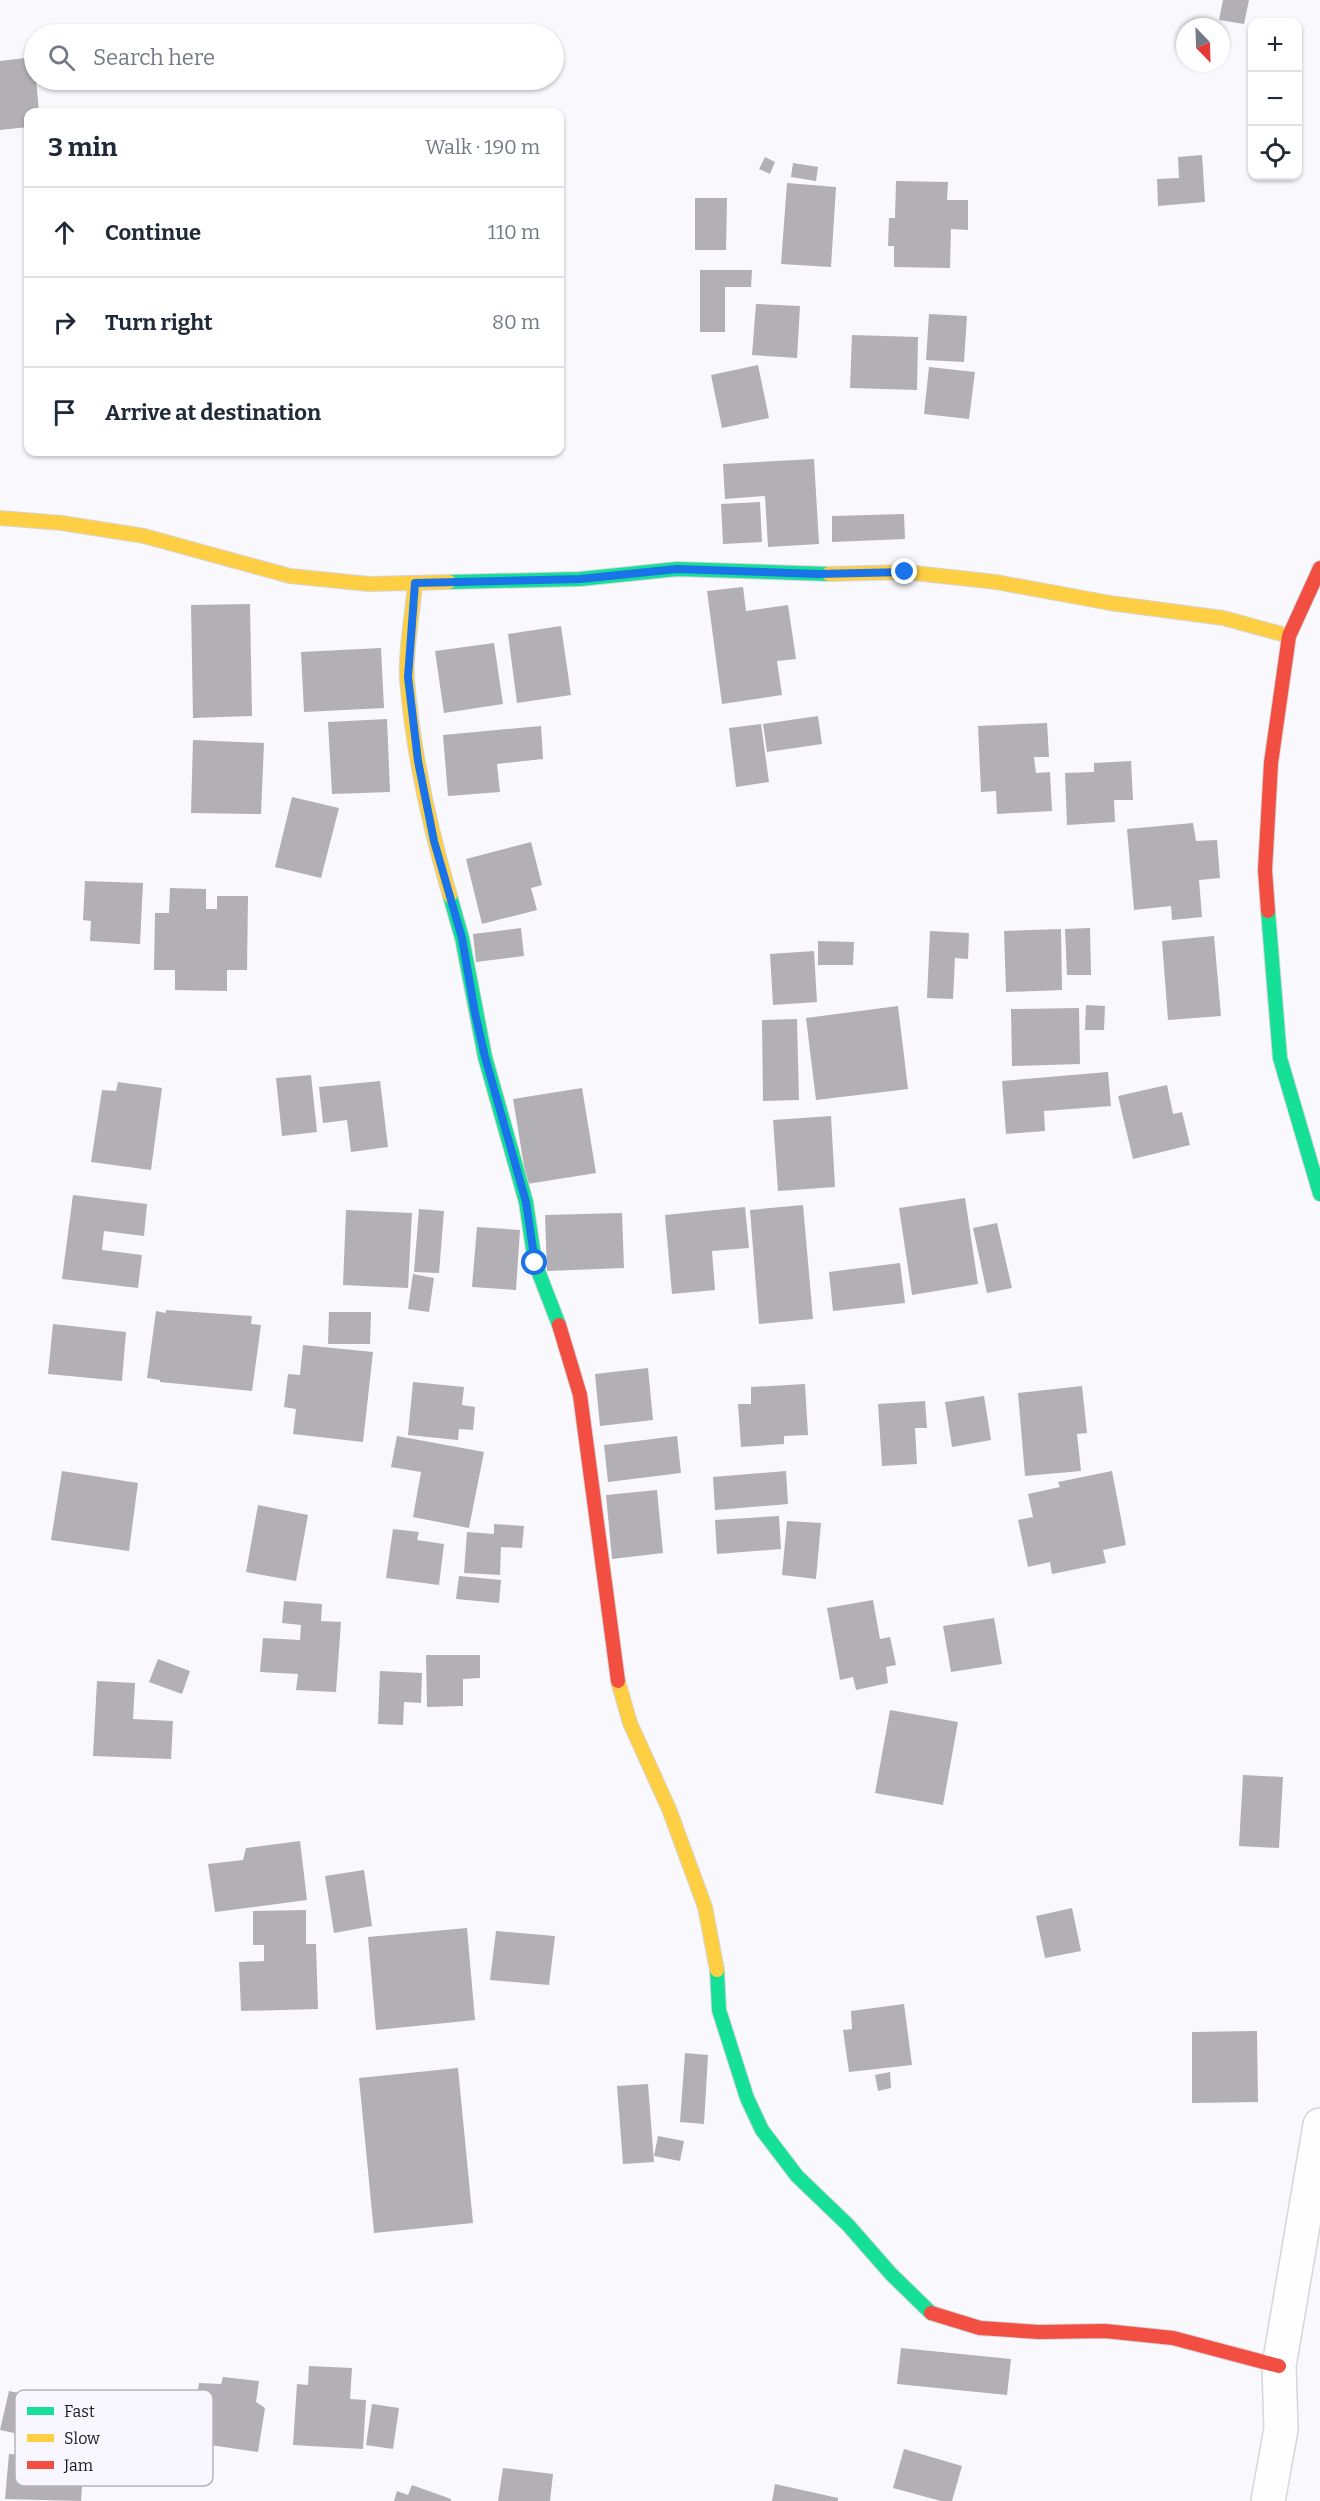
<!DOCTYPE html>
<meta charset="utf-8">
<style>
:root{--surface:#fff;--page:#f6f6f7;--text:#1f2937;--muted:#747a83;--line:#e0e1e3}
body{margin:0;font-family:Bitter,serif;background:var(--page);color:var(--text)}
.controls{position:absolute;right:18px;top:18px;display:grid;overflow:hidden;border-radius:12px;box-shadow:0 2px 4px #0004}
.controls button{width:54px;height:54px;display:grid;place-items:center;padding:0;border:0;border-bottom:2px solid var(--line);background:var(--surface);color:var(--text);font:30px sans-serif}
.compass{position:absolute;left:1176px;top:18px;width:54px;height:54px;border-radius:50%;background:var(--surface);box-shadow:0 2px 4px #0004;rotate:157deg}
.stop{position:absolute;width:18px;height:18px;margin:-14px;border:4px solid #1a73e8;border-radius:50%;background:#fff}
.stop.end{background:#1a73e8;border-color:#fff;box-shadow:0 2px 6px #0008}
.list{margin:0;padding:0;list-style:none}
h2{display:flex;justify-content:space-between;align-items:center;height:78px;margin:0;padding:0 24px;font-size:26px}
h2 small{font-size:20px;font-weight:400;color:var(--muted)}
.list li{display:grid;grid-template-columns:39px 1fr auto;gap:18px;align-items:center;box-sizing:border-box;height:90px;padding:0 24px;border-top:2px solid var(--line)}
.list b{display:block;font-size:22px;white-space:nowrap}
.list em{font-size:20px;font-style:normal;color:var(--muted)}
.icon{flex:none;width:33px;height:33px;fill:none;stroke:currentColor;stroke-width:2;stroke-linecap:round;stroke-linejoin:round}
.map{position:relative;flex:none;width:1320px;height:2501px;overflow:hidden}
.search{position:absolute;background:var(--surface);box-shadow:0 2px 4px #0004;left:24px;top:24px;width:540px;height:66px;display:flex;align-items:center;gap:15px;box-sizing:border-box;padding:0 21px;border-radius:33px;color:var(--muted);font-size:22px}
.panel{position:absolute;background:var(--surface);box-shadow:0 2px 4px #0004;left:24px;top:108px;width:540px;height:348px;border-radius:12px}
.map>svg:first-child{display:block}
.building{fill:#b2b0b4}
.lines{fill:none;stroke-linecap:round;stroke-linejoin:round}
.street-casing{stroke:#d6d5d8;stroke-width:36}
.fast-casing{stroke:#d6d5d8;stroke-width:16}
.slow-casing{stroke:#d6d5d8;stroke-width:16}
.jam-casing{stroke:#d6d5d8;stroke-width:16}
.street{stroke:#fefeff;stroke-width:33}
.fast{stroke:#16e098;stroke-width:14}
.slow{stroke:#ffcf43;stroke-width:14}
.jam{stroke:#f24e42;stroke-width:14}
.route{stroke:#1a73e8;stroke-width:8}
.key{fill:#f8f6fe;stroke:#b5b4ba;stroke-width:1.5}
.key-label{font-size:16px;fill:#1a191c}
</style>
<div class="map">
<svg width="1320" height="2501" viewBox="0 0 1320 2501">
<rect width="100%" height="100%" fill="#f9f8fc"/>
<path class="building" d="M1223 0H1249L1244 24 1219 20Z
M34 57 39 112H28V127L0 130V61Z
M1202 155 1205 202 1158 206 1157 179 1179 178 1178 157Z
M765 157 775 162 770 174 759 169Z
M793 163 818 167 816 181 791 177Z
M896 181 948 182 947 200H968V230L951 229 950 268 894 267V246H888L889 218H895Z
M787 183 836 187 831 267 781 264Z
M695 198H727L726 250H695Z
M700 270H752L751 287H725V332H700Z
M756 304 800 306 797 358 752 355Z
M929 314 967 316 964 362 926 360Z
M852 335 918 337 917 390 850 388Z
M758 365 769 418 722 428 711 375Z
M929 367 975 372 969 419 924 414Z
M814 459 819 544 768 547 765 496 725 499 723 464Z
M760 502 762 542 723 544 721 504Z
M904 514 905 539 832 542V516Z
M743 587 746 611 788 605 796 659 777 661 782 695 722 704 707 591Z
M250 604 252 716 193 718 191 605Z
M561 626 571 695 517 703 508 634Z
M494 643 503 704 444 713 435 651Z
M381 648 384 708 304 712 301 652Z
M818 716 822 744 767 752 763 724Z
M387 719 390 792 332 794 328 722Z
M1047 723 1049 757H1034L1036 773 1050 772 1052 811 997 814 996 791 981 792 978 726Z
M761 724 769 782 736 787 729 728Z
M541 726 543 759 497 764 500 792 448 796 443 735Z
M193 740 264 743 261 814 191 813Z
M1131 761 1133 800H1114L1115 822 1067 825 1065 773 1094 772V763Z
M292 797 339 808 321 878 275 867Z
M1193 823 1196 841 1217 840 1220 878 1199 880 1202 917 1172 920 1171 906 1134 910 1127 829Z
M531 842 542 885 531 888 537 910 482 924 466 859Z
M85 881 143 883 140 944 90 941 91 921 83 920Z
M170 888 206 889V909H217V896H248L247 970H227V991L175 990V970H154L155 913H169Z
M521 928 524 956 476 962 473 934Z
M1090 928 1091 975H1067L1065 929Z
M1061 929 1062 990 1006 992 1004 931Z
M930 931 969 933 968 959 955 958 953 999 927 998Z
M1214 936 1221 1016 1168 1020 1162 941Z
M818 941 854 942 853 965H818Z
M814 951 817 1002 773 1005 770 954Z
M1086 1005 1105 1006 1104 1030H1085Z
M898 1006 908 1089 816 1100 806 1018Z
M1079 1008 1080 1064 1012 1066 1011 1009Z
M797 1019 799 1100 763 1101 762 1020Z
M1108 1072 1111 1106 1044 1111 1045 1131 1006 1134 1002 1081Z
M311 1075 317 1132 282 1136 276 1078Z
M380 1081 388 1147 351 1152 347 1120 323 1123 319 1087Z
M118 1082 162 1088 151 1170 91 1162 102 1090 116 1091Z
M1167 1085 1173 1114 1182 1112 1190 1145 1133 1159 1118 1096Z
M582 1088 596 1173 527 1184 513 1099Z
M831 1116 835 1187 778 1191 773 1120Z
M73 1195 147 1204 144 1236 104 1231 102 1250 142 1255 138 1288 62 1279Z
M965 1198 978 1284 912 1295 899 1208Z
M803 1205 813 1319 759 1324 750 1210Z
M745 1207 749 1248 712 1251 715 1290 672 1294 665 1215Z
M419 1209 444 1211 439 1273 414 1272Z
M346 1210 412 1213 408 1288 343 1285Z
M622 1213 624 1268 547 1271 545 1215Z
M997 1223 1012 1288 987 1293 973 1228Z
M477 1227 520 1230 516 1290 472 1287Z
M900 1263 905 1303 833 1311 829 1272Z
M413 1274 434 1278 429 1312 408 1309Z
M166 1310 252 1316 251 1324 261 1325 252 1391 160 1382V1380L147 1378 156 1311 166 1313Z
M329 1312H371L370 1344H328Z
M53 1324 126 1332 122 1381 48 1374Z
M303 1345 373 1352 363 1442 293 1434 296 1409 284 1407 288 1374 300 1375Z
M648 1368 653 1420 600 1426 595 1374Z
M413 1382 464 1387 462 1405 475 1407 473 1430 459 1429 458 1440 408 1435Z
M805 1384 808 1435 784 1436V1444L741 1447 738 1404H751V1387Z
M1082 1386 1087 1433 1077 1434 1081 1471 1025 1476 1018 1393Z
M984 1396 991 1440 952 1447 945 1402Z
M925 1401 927 1428H915L917 1464 882 1466 878 1404Z
M397 1436 484 1452 469 1528 413 1517 421 1472 391 1467Z
M677 1436 681 1473 608 1482 604 1445Z
M62 1471 138 1483 129 1551 51 1540Z
M786 1471 788 1504 715 1510 713 1477Z
M1112 1471 1126 1545 1103 1550 1106 1563 1052 1574 1050 1562 1028 1567 1018 1520 1033 1517 1028 1494 1060 1487 1058 1482Z
M657 1490 663 1553 612 1559 606 1495Z
M258 1505 308 1515 296 1581 246 1572Z
M779 1516 781 1549 717 1554 715 1520Z
M787 1521 821 1523 816 1579 782 1575Z
M494 1524 524 1526 522 1548 501 1547 500 1575 464 1573 467 1532 494 1534Z
M393 1529 419 1532 417 1540 444 1544 439 1585 386 1578Z
M459 1576 501 1580 499 1603 456 1599Z
M873 1600 880 1639 890 1637 896 1665 886 1667 888 1683 856 1690 853 1677 840 1680 827 1608Z
M284 1601 322 1604 321 1621 341 1622 336 1692 296 1690 298 1674 260 1672 263 1638 300 1640 301 1625 282 1623Z
M994 1618 1002 1664 951 1672 943 1626Z
M426 1655H480V1678L463 1679V1706L427 1707Z
M158 1659 190 1671 182 1694 149 1682Z
M380 1671 422 1673 421 1703 404 1702 403 1725 378 1724Z
M97 1681 135 1683 133 1719 173 1721 171 1759 93 1756Z
M890 1710 958 1722 943 1805 875 1793Z
M1243 1775 1283 1777 1279 1848 1239 1846Z
M300 1841 307 1900 215 1912 208 1864 243 1860 246 1848Z
M364 1870 372 1926 334 1933 325 1876Z
M1072 1908 1081 1951 1045 1958 1036 1916Z
M306 1910V1944H316L318 2009 241 2011 239 1962 264 1961V1945H253V1911Z
M467 1928 475 2020 376 2030 368 1937Z
M496 1931 555 1936 549 1985 490 1980Z
M904 2004 912 2065 849 2072 843 2030 852 2029 851 2011Z
M1257 2031 1258 2102 1192 2103V2032Z
M685 2053 708 2055 704 2124 680 2122Z
M458 2068 473 2223 374 2233 359 2078Z
M890 2072 891 2088 878 2091 875 2075Z
M648 2084 654 2162 623 2164 617 2086Z
M658 2136 684 2141 680 2161 654 2156Z
M901 2348 1011 2359 1007 2395 897 2384Z
M309 2366 352 2368 350 2399 366 2400 363 2449 293 2445 297 2384 308 2385Z
M223 2377 259 2381 256 2402 265 2408 258 2452 190 2442 199 2383 221 2384Z
M9 2391 65 2403 57 2442 0 2430Z
M372 2404 399 2408 393 2449 366 2445Z
M904 2449 962 2466 952 2501H941L893 2488Z
M9 2454 84 2459 81 2501 5 2499Z
M503 2468 553 2474 550 2501H498Z
M775 2484 838 2498V2501H772Z
M412 2485 451 2499V2501H394L397 2491 408 2495Z"/>
<g class="lines">
<defs>
<path id="street" d="M1268 2501 1281 2429 1279 2366 1320 2125"/>
<path id="fast" d="M449 582 580 579 677 569 829 574
M450 896 462 938 485 1057 526 1202 535 1263 559 1325
M1268 911 1280 1058 1320 1194
M717 1970 719 2010 747 2098 762 2130 797 2176 848 2225 891 2274 931 2313"/>
<path id="slow" d="M0 518 62 523 144 536 290 576 369 584 449 582
M829 574 905 572 996 582 1110 603 1223 618 1289 636
M415 583C413 612 405 651 407 679 413 753 429 825 450 896
M618 1681 630 1723 669 1809 705 1907 717 1970"/>
<path id="jam" d="M1268 911 1265 870 1271 763 1289 636 1320 568
M559 1325 580 1395 618 1681
M931 2313 980 2328 1039 2332 1105 2331 1173 2338 1279 2366"/>
</defs>
<use href="#street" class="street-casing"/>
<use href="#fast" class="fast-casing"/>
<use href="#slow" class="slow-casing"/>
<use href="#jam" class="jam-casing"/>
<use href="#street" class="street"/>
<use href="#fast" class="fast"/>
<use href="#slow" class="slow"/>
<use href="#jam" class="jam"/>
</g>
<g class="lines">
<path class="route" d="M535 1263 526 1202 485 1057 475 1013 462 938 434 841 418 761 408 677 415 583 580 579 677 569 818 574 905 572"/>
</g>
<rect x="15" y="2390" width="198" height="96" rx="9" class="key"/>
<rect x="27" y="2407" width="27" height="8" fill="#16e098"/>
<rect x="27" y="2434" width="27" height="8" fill="#ffcf43"/>
<rect x="27" y="2461" width="27" height="8" fill="#f24e42"/>
<g class="key-label">
<text x="64" y="2417">Fast</text>
<text x="64" y="2444">Slow</text>
<text x="64" y="2471">Jam</text>
</g>
</svg>
<div class="controls">
<button>+</button>
<button>−</button>
<button><svg class="icon" aria-label="locate" viewBox="0 0 24 24"><circle cx="12" cy="12" r="6"/><path d="M12 2v4M12 18v4M2 12h4M18 12h4"/></svg></button>
</div>
<svg class="compass" viewBox="-18 -18 36 36"><path d="M0-13l5 13h-10z" fill="#e53935"/><path d="M0 13l5-13h-10z" fill="#747a83"/></svg>
<div class="stop" style="left:535px;top:1263px"></div>
<div class="stop end" style="left:905px;top:572px"></div>
<div class="search"><svg class="icon" aria-label="search" viewBox="0 0 24 24"><circle cx="10" cy="10" r="6"/><path d="M15 15l6 6"/></svg>Search here</div>
<section class="panel">
<h2>3 min<small>Walk · 190 m</small></h2>
<ul class="list">
<li><svg class="icon" aria-label="ahead" viewBox="0 0 24 24"><path d="M12 20V5M6 11l6-6 6 6"/></svg><div><b>Continue</b></div><em>110 m</em></li>
<li><svg class="icon" aria-label="right" viewBox="0 0 24 24"><path d="M7 20v-9h11M14 6l5 5-5 5"/></svg><div><b>Turn right</b></div><em>80 m</em></li>
<li><svg class="icon" aria-label="arrive" viewBox="0 0 24 24"><path d="M6 21V4h12l-3 4 3 4H6"/></svg><div><b>Arrive at destination</b></div></li>
</ul>
</section>
</div>
